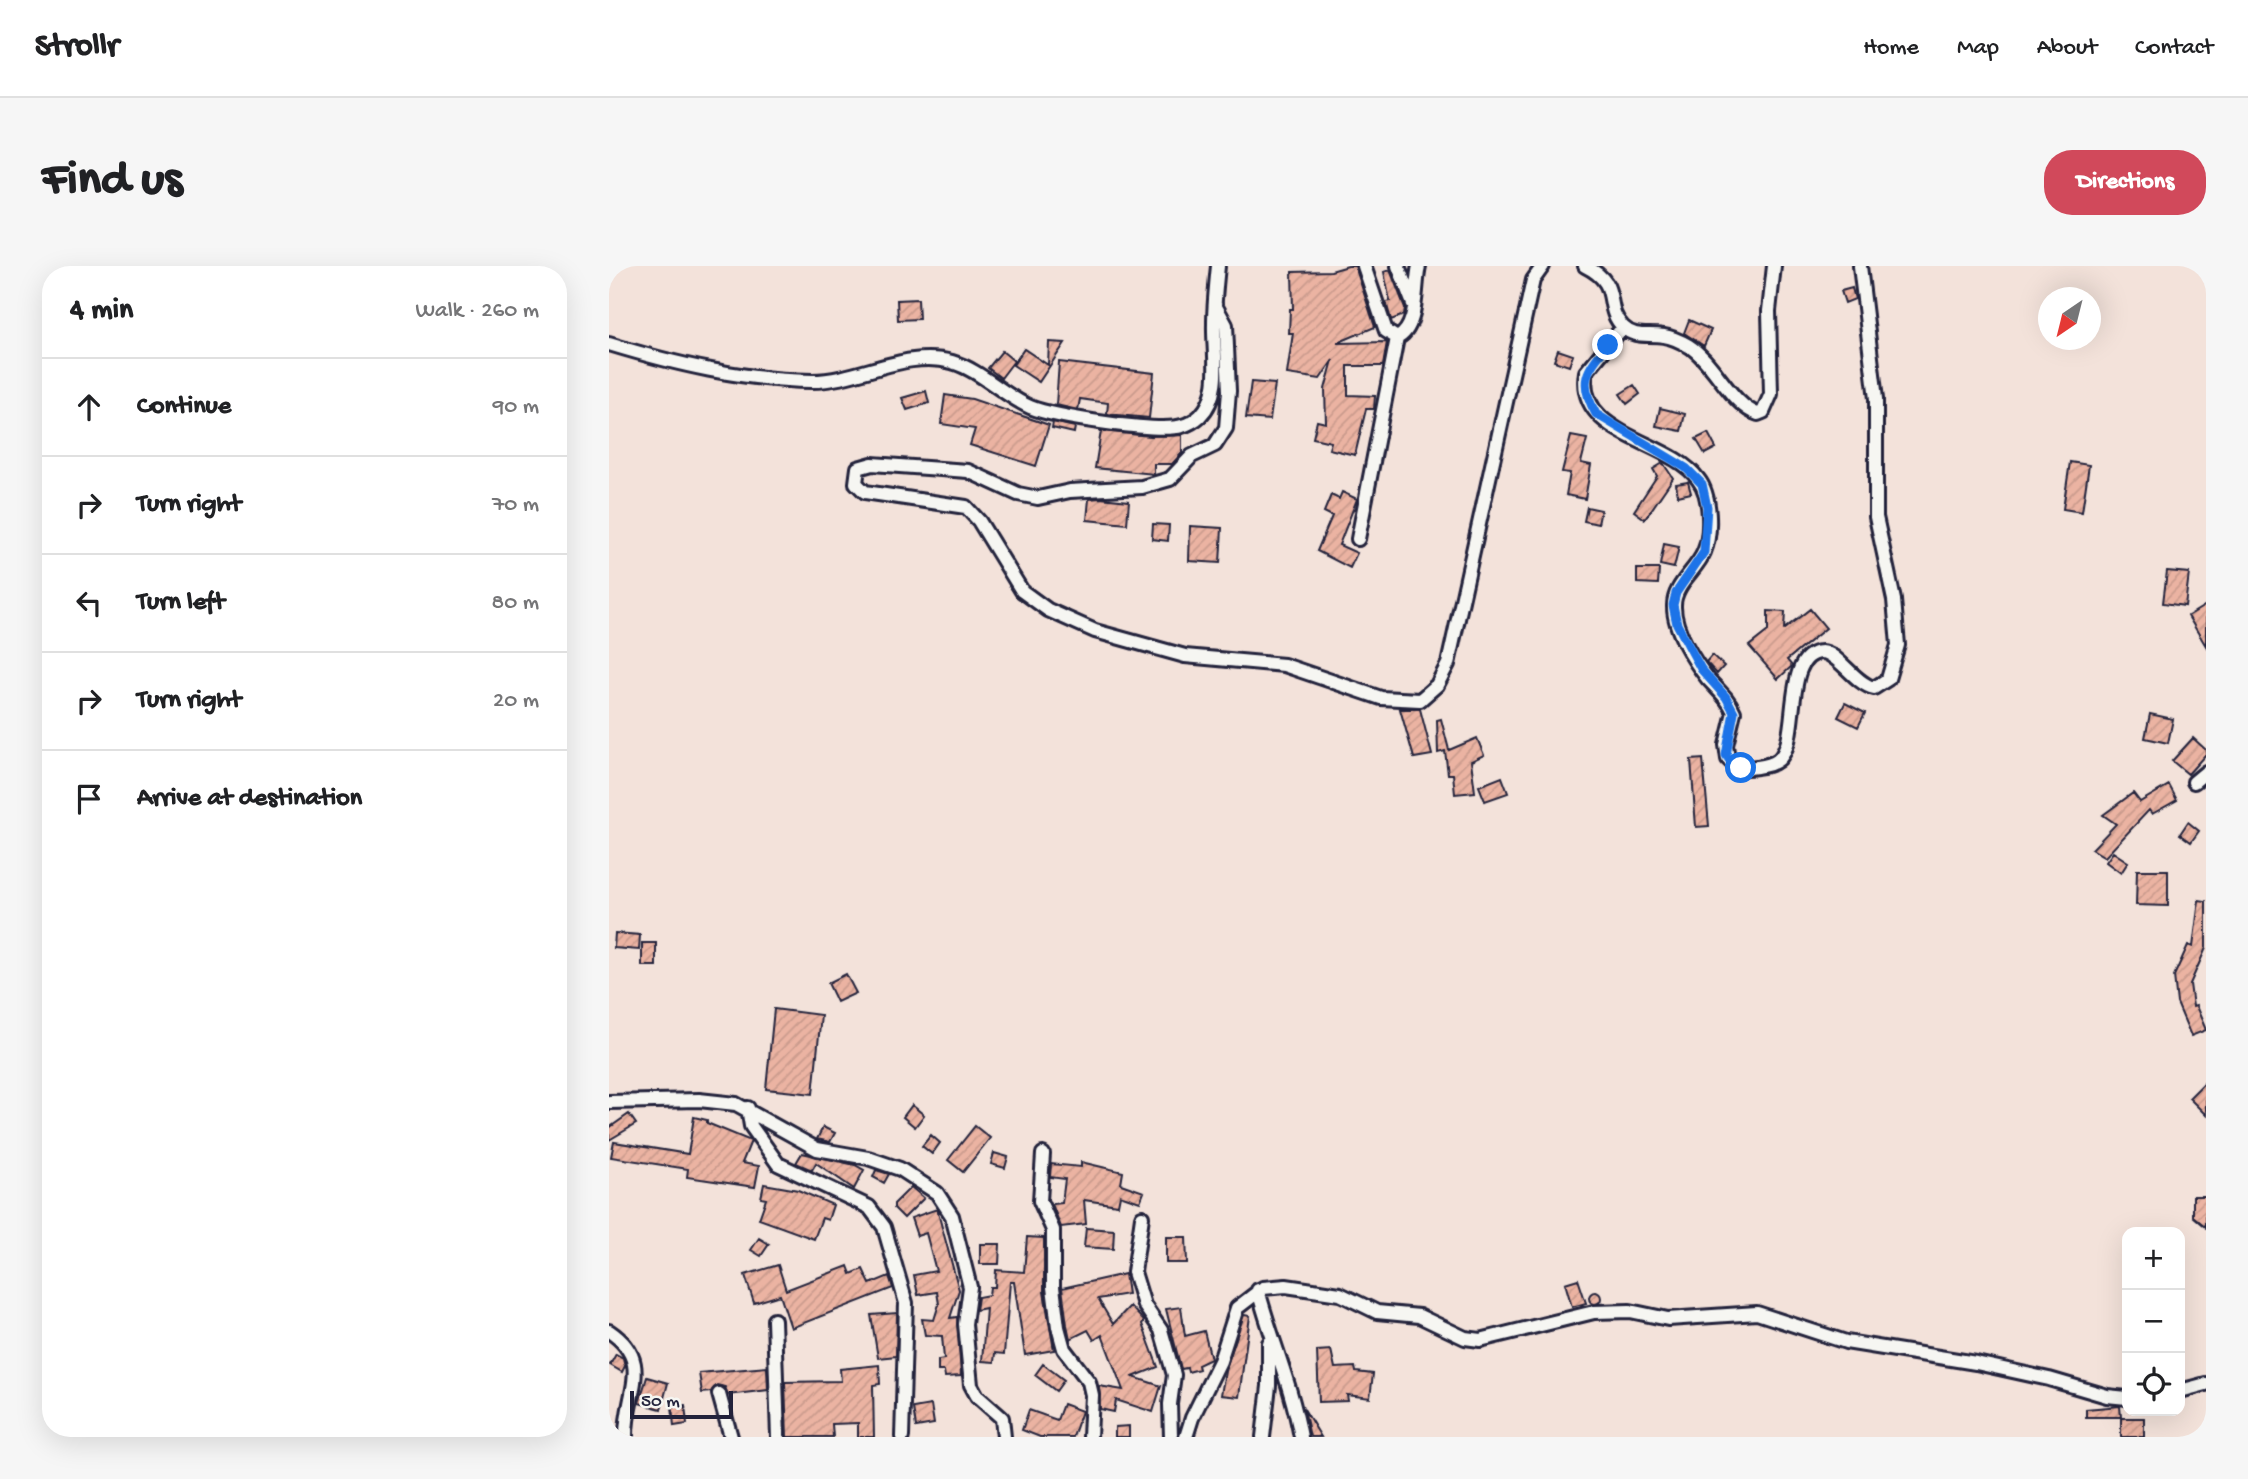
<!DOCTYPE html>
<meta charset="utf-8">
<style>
:root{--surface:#fff;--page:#f6f6f6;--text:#202124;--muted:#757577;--line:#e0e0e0;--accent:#d1495b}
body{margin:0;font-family:"Gochi Hand",sans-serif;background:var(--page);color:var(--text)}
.controls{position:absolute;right:21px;bottom:21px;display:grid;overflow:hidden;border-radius:14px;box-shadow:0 7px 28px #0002}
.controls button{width:63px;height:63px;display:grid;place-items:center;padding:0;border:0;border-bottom:2px solid var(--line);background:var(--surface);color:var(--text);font:35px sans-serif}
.compass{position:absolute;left:1429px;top:21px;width:63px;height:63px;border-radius:50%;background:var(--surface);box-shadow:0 7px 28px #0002;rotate:215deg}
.scale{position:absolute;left:21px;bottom:18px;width:103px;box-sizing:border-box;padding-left:7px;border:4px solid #22223b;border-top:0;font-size:19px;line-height:24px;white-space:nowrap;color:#22223b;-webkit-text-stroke:5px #f6f6f2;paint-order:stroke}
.stop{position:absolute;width:21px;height:21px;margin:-16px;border:5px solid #1a73e8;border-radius:50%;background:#fff}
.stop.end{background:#1a73e8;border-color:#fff;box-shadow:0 2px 7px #0008}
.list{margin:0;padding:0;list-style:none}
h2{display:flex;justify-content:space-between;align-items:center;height:91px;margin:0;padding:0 28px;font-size:30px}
h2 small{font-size:23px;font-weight:400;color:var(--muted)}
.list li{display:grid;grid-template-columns:46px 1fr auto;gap:21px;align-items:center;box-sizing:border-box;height:98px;padding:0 28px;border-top:2px solid var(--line)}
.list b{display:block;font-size:26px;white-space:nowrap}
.list em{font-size:23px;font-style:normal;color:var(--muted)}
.icon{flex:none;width:38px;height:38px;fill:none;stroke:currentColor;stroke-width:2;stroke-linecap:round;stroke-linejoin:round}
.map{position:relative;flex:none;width:1597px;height:1171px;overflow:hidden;border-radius:28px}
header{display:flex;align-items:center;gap:42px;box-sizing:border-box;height:98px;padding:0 35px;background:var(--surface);border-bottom:2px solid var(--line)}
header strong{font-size:33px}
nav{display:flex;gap:38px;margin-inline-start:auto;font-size:24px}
.intro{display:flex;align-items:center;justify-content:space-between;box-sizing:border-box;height:168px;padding:0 42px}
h1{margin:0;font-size:49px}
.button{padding:18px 32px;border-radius:28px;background:var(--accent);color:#fff;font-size:24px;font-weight:700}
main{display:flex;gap:42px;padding:0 42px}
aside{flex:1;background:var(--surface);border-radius:28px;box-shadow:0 7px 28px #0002}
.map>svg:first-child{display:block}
.building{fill:url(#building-hatch);stroke:#22223b;stroke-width:2}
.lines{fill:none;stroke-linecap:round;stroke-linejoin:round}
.street-casing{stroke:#22223b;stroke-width:18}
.street{stroke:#f6f6f2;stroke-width:12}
.route{stroke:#1a73e8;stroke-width:9}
</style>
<header>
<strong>Strollr</strong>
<nav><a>Home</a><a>Map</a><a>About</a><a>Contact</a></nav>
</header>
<div class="intro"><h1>Find us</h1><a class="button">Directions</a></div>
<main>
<aside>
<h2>4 min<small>Walk · 260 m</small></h2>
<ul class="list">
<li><svg class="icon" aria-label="ahead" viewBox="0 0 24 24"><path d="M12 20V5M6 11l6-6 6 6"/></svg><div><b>Continue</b></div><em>90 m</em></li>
<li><svg class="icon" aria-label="right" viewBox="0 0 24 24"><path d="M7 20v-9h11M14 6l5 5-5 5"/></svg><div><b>Turn right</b></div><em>70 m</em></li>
<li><svg class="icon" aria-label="left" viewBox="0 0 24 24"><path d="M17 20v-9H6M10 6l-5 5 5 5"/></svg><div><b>Turn left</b></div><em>80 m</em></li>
<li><svg class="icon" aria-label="right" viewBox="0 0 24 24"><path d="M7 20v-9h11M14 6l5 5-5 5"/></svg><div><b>Turn right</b></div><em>20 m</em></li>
<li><svg class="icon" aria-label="arrive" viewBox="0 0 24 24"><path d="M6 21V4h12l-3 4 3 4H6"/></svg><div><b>Arrive at destination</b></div></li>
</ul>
</aside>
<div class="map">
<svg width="1597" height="1171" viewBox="0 0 1597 1171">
<defs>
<pattern id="building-hatch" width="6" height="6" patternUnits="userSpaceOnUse" patternTransform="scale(1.75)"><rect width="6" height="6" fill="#ebb3a2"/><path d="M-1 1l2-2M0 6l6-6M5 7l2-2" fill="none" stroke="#c99a8c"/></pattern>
</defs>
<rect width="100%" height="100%" fill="#f3e2da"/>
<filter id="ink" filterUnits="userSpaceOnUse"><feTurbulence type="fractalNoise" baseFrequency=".0143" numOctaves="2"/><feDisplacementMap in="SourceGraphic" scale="14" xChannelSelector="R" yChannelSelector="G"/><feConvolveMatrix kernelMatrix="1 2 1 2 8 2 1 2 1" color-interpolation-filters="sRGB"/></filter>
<g filter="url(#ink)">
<path class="building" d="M739 0H746L766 61 728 77 778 76 774 100H739V129L766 130 765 143H757L746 189 720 183 722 176 704 172 708 155 717 157 716 123 724 94 711 113 678 108 684 67H680L681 43H684L683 6 722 5Z
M781 4 796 42 795 49 782 54 777 36 781 35 775 6Z
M1243 22 1246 33 1236 37 1232 25Z
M309 33 310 53 289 54 288 34Z
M1080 54 1102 64 1095 80 1075 67Z
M440 76 456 77 430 116 404 99 415 83 439 99Z
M949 84 964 89 960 100 945 95Z
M393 85 405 95 392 112 379 102Z
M450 96 545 107 540 152 498 148 499 137 471 133 469 144 447 139Z
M642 116 666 118 661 154 637 152Z
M1025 119 1031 128 1018 138 1011 128Z
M317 125 320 137 298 144 293 132Z
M336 129 363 133 440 159 427 200 361 179 366 163 332 158Z
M1051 142 1076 148 1072 165 1047 160Z
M444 156 466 161 465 167 443 162Z
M492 165 542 170 573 169V187L563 198H545V208L486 202Z
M1099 167 1107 182 1096 188 1087 173Z
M962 170 978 173 972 197 982 199 976 233 957 229 961 207 953 206Z
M1461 196 1480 199 1473 246 1454 243Z
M1054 197 1064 212 1036 253 1025 245 1048 210 1044 203Z
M1079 216 1082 227 1069 230 1067 218Z
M733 226 748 233 730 279 748 287 741 302 708 285 723 250 715 246 722 229 730 233Z
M491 232 520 235 518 258 478 254 480 233Z
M978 241 992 244 989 258 975 255Z
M544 258 560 259 559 275 543 273Z
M581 260 613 262 611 297 580 295Z
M1055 278 1070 281 1065 302 1051 299Z
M1028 303H1050L1049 318 1028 317Z
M1558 305 1580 307 1576 340 1554 337Z
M1597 339V380L1579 350Z
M1201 343 1217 362 1178 394 1183 400 1169 413 1140 380 1159 365V345L1176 346 1175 363Z
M1103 389 1115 400 1108 408 1097 396Z
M1236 437 1256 447 1249 461 1229 451Z
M791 443H811L823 489 805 492Z
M1541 448 1564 453 1559 477 1536 472Z
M832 453 840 484 868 472 875 489 862 495 866 526 846 528 844 508H839L836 485 829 487 828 454Z
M1584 472 1597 484V488L1579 508 1563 495Z
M1094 493 1100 560 1087 561 1082 494Z
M893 511 899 527 876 535 870 520Z
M1560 519 1568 534 1543 548 1540 544 1496 591 1483 583 1507 558 1494 549 1524 527 1531 536Z
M1579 556 1590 565 1582 576 1571 568Z
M1504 586 1519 596 1512 607 1497 596Z
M1528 604H1559V640L1527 639Z
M1590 634 1597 635V682L1581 718 1584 741 1587 740 1597 764 1582 770 1568 737 1565 710 1579 679 1584 681Z
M6 667 31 669 30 684 5 682Z
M33 677H47V700H33Z
M237 708 247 727 228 736 219 717Z
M165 743 212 749 204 828 157 823Z
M1597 815V849L1580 832Z
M303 839 315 849 306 861 294 851Z
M20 848 27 858 0 874V862Z
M85 851 98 854V857L142 875 133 897 150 900 146 921 78 911 79 903 2 891 5 876 79 888Z
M366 860 381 872 354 906 339 894Z
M214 861 226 867 221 876 208 873Z
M322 869 331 877 323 888 313 880Z
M193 887 246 899 255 904 245 923 207 897 203 904 187 897Z
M385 887 399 891 396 902 382 898Z
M472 896 514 906 512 918 535 926 531 936 511 929 509 939 475 934 477 958 452 961 443 938 453 937 456 913 441 911 442 898 472 901Z
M267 904 280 908 275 917 264 911Z
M155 918 189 924 224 939 219 954 213 952 205 973 150 953 157 933 152 932Z
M302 921 315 932 295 952 285 942V938Z
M1584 930H1597V961L1584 950Z
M328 943 350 1024 341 1052 348 1051 352 1110 336 1111 335 1105H329V1094L335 1093 333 1070 316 1069 313 1053 325 1054 330 1038 328 1026 309 1029 305 1009 327 1005 317 967 308 970 302 952Z
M477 962 505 964 504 983 475 981Z
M418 971 435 972V1026L445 1084 416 1089 405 1016H401L395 1088 386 1087 385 1096 373 1095 377 1042 367 1044 369 1031 380 1029 381 1021H386L387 1004 415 1006Z
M557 971H577L578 997H557Z
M150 972 160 978 152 990 142 984Z
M371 978H391L390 998H371Z
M169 999 177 1024 239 1000 242 1008 254 1003 261 1018 280 1010 284 1022 182 1062 171 1029 145 1037 136 1009Z
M516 1008 519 1028 489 1033 504 1058 521 1040 535 1055 533 1058 549 1101 524 1111 552 1120 544 1146 507 1134 505 1146 491 1143 490 1120 514 1124 493 1069 485 1074 479 1064 461 1073 458 1059 453 1022Z
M969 1013 977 1037 963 1041 956 1017Z
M980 1032a6 6 0 1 1 12 0a6 6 0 1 1-12 0Z
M572 1041 576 1070 595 1065 602 1093 589 1099 590 1103 579 1106 578 1102 572 1103 557 1043Z
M288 1047 287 1090 269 1092 262 1049Z
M635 1049 641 1050 630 1131 612 1129 616 1105Z
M722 1084 726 1102 746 1101 747 1106 764 1108 761 1132 738 1129 739 1135 710 1136 708 1085Z
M7 1088 14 1092 16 1100 13 1106 1 1099Z
M434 1098 455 1114 447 1125 426 1109Z
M270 1099 271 1118 264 1119 265 1171H249V1157L223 1158 224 1171H178L176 1116 232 1115 231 1103Z
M158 1101 159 1124 119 1129 116 1121 108 1119 102 1126 93 1127 90 1107Z
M38 1111 59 1117 52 1143 30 1137Z
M454 1138 473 1145 464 1171H431L413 1164 420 1144 448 1154Z
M76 1139 78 1158 65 1160 63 1140Z
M322 1139 325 1158 307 1161 304 1142Z
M1511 1140 1512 1151H1477V1143Z
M695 1143 712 1171H701Z
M1512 1152H1535V1171H1512Z
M520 1160V1171H506V1161Z"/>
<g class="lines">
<defs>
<path id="street" d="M755 0 777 65 788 72C810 62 805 20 810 0
M789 0 804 38
M976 0C1014 19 993 40 1014 61 1026 73 1040 67 1055 70 1063 71 1073 76 1080 80 1105 96 1123 140 1149 148L1154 146 1162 128 1160 45 1165 0
M606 39 617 59 620 125 617 162 606 179 583 190 561 213 533 221 461 225 429 232 409 228 359 205 263 198 249 202 247 217 256 226 357 241 370 255 413 325 439 344 486 365 576 390 675 399 772 432 811 434 828 419 839 398 924 14 934 0
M1014 61 977 106C966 171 1060 173 1089 213 1102 229 1103 267 1095 286 1087 305 1064 319 1065 341 1065 364 1085 395 1099 413 1109 424 1119 432 1125 446L1117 479 1119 493C1128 503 1135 503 1148 501 1155 500 1163 499 1169 494 1193 475 1172 387 1213 386 1228 386 1246 418 1265 422L1279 413 1289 379 1285 334 1267 251V133L1251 0
M0 78C66 98 133 114 203 115 250 115 297 83 343 96 371 104 394 129 421 141 444 151 549 167 573 160 578 159 587 154 591 150 614 128 604 86 605 58 605 39 607 19 609 0
M749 273 788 72
M1585 516 1597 506
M0 836 90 834 127 838 208 883 259 892 291 903 328 927 343 950 361 1021 356 1058 362 1119 368 1130 393 1152 395 1171
M139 842 142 860 169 898 260 941 275 961 297 1037 293 1171
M434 888 431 935 444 964V1021L449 1061 455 1083 480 1116 483 1129 481 1171
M533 951 525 1006 535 1039 552 1064 565 1109 561 1138 562 1171
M649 1024C663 1076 682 1118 692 1171
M165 1054 169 1171
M0 1065C46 1096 16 1127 17 1171
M1571 1125 1597 1118
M110 1128 122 1171
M577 1171 583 1152 611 1095 628 1042 654 1022 677 1020 731 1028 768 1046 810 1050 856 1072 871 1074 985 1046 1021 1045 1059 1053 1148 1047 1237 1076 1367 1097 1440 1113 1498 1130 1518 1132
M654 1171 660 1120V1077"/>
</defs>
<use href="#street" class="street-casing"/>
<use href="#street" class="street"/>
</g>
</g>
<g class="lines" filter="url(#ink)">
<path class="route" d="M999 79C977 104 969 116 987 148L1077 202 1093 218 1098 241 1095 286 1067 327 1064 339 1068 358 1092 403 1117 431 1125 446 1117 489 1123 498 1132 502"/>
</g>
</svg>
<div class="controls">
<button>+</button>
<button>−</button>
<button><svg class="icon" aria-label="locate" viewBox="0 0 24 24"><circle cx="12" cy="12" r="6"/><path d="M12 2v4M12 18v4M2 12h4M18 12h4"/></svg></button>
</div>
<svg class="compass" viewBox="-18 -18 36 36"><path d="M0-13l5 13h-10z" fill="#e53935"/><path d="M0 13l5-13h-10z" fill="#757577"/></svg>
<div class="scale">50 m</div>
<div class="stop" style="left:1132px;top:502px"></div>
<div class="stop end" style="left:999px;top:79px"></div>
</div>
</main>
